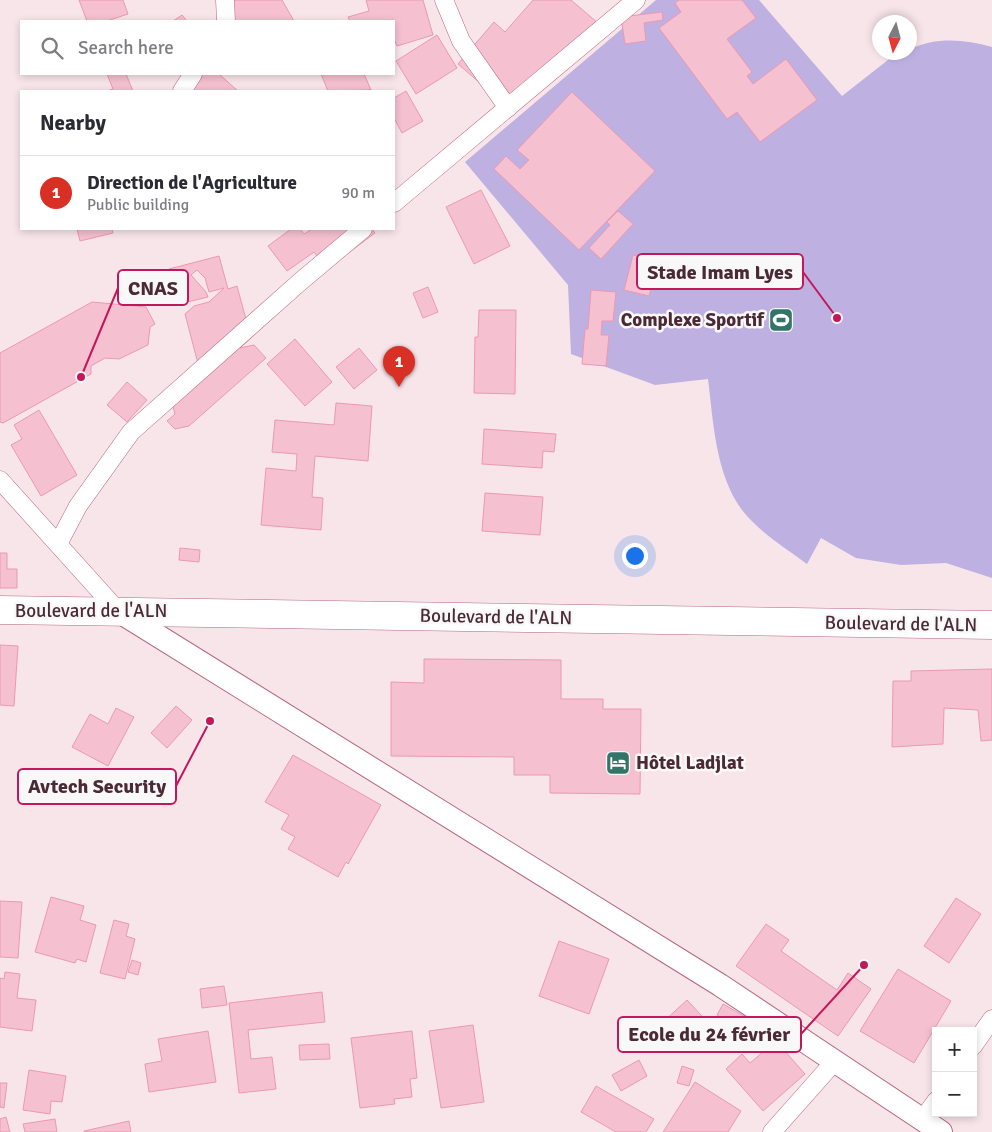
<!DOCTYPE html>
<meta charset="utf-8">
<style>
:root{--surface:#fff;--page:#f7f7f7;--text:#2b2b33;--muted:#7c7c81;--line:#e1e1e2;--accent:#d93025}
body{margin:0;font-family:Signika,sans-serif;background:var(--page);color:var(--text)}
.controls{position:absolute;right:15px;bottom:15px;display:grid;overflow:hidden;border-radius:0px;box-shadow:0 2px 8px #0003}
.controls button{width:45px;height:45px;display:grid;place-items:center;padding:0;border:0;border-bottom:1px solid var(--line);background:var(--surface);color:var(--text);font:25px sans-serif}
.compass{position:absolute;left:872px;top:15px;width:45px;height:45px;border-radius:50%;background:var(--surface);box-shadow:0 2px 8px #0003;rotate:186deg}
.you{position:absolute;left:634px;top:555px;width:18px;height:18px;margin:-12px;border:4px solid #fff;border-radius:50%;background:#1a73e8;box-shadow:0 0 0 8px #1a73e833}
.badge{display:grid;place-items:center;width:32px;height:32px;border-radius:50%;background:var(--accent);color:#fff;font-size:16px;font-weight:700}
.pin{position:absolute;translate:-50% -41px;filter:drop-shadow(0 1px 2px #0008)}
.pin::after{content:'';position:absolute;top:26px;width:18px;height:15px;background:inherit;clip-path:polygon(0 0,100% 0,50% 100%)}
.list{margin:0;padding:0;list-style:none}
h2{display:flex;justify-content:space-between;align-items:center;height:65px;margin:0;padding:0 20px;font-size:21px}
h2 small{font-size:16px;font-weight:400;color:var(--muted)}
.list li{display:grid;grid-template-columns:32px 1fr auto;gap:15px;align-items:center;box-sizing:border-box;height:75px;padding:0 20px;border-top:1px solid var(--line)}
.list b{display:block;font-size:19px;white-space:nowrap}
.list p{margin:0;font-size:16px;white-space:nowrap;color:var(--muted)}
.list em{font-size:16px;font-style:normal;color:var(--muted)}
.icon{flex:none;width:28px;height:28px;fill:none;stroke:currentColor;stroke-width:2;stroke-linecap:round;stroke-linejoin:round}
.map{position:relative;flex:none;width:992px;height:1132px;overflow:hidden}
.search{position:absolute;background:var(--surface);box-shadow:0 2px 8px #0003;left:20px;top:20px;width:375px;height:55px;display:flex;align-items:center;gap:12px;box-sizing:border-box;padding:0 18px;border-radius:0px;color:var(--muted);font-size:19px}
.panel{position:absolute;background:var(--surface);box-shadow:0 2px 8px #0003;left:20px;top:90px;width:375px;height:140px;border-radius:0px}
.map>svg:first-child{display:block}
.green{fill:#beb0e0}
.building{fill:#f5c0d0;stroke:#ec98b4}
.lines{fill:none;stroke-linecap:round;stroke-linejoin:round}
.minor-casing{stroke:#b56682;stroke-width:19}
.tertiary-casing{stroke:#b56682;stroke-width:24}
.primary-casing{stroke:#b56682;stroke-width:29}
.minor{stroke:#fff;stroke-width:18}
.tertiary{stroke:#fff;stroke-width:22}
.primary{stroke:#fff;stroke-width:28}
.labels{text-anchor:middle;dominant-baseline:central;stroke-width:5;stroke-linejoin:round;paint-order:stroke}
.poi-label{font-size:19px;font-weight:bold;fill:#4c2a35;stroke:#f8f8f8;text-anchor:end}
.street-label{font-size:19px;fill:#4c2a35;stroke:#f8f8f8}
.leader{fill:none;stroke:#c2185b;stroke-width:2}
.callout-dot{fill:#c2185b;stroke:#f8f8f8;stroke-width:2}
.callout{fill:#f8f8f8;stroke:#c2185b;stroke-width:2}
.callout-label{font-size:20px;text-anchor:middle;font-weight:bold;fill:#4c2a35}
</style>
<div class="map">
<svg width="992" height="1132" viewBox="0 0 992 1132">
<rect width="100%" height="100%" fill="#f8e5ea"/>
<path class="green" d="M656 0H759L842 96 893 56 902 53 910 52V49C936 37 964 39 992 47V578L946 563 901 565 856 558 821 538 807 564C784 547 751 527 736 501 715 465 713 419 708 379L655 385 571 354 568 285 465 162Z"/>
<path class="building" d="M79 0H123L128 14 107 21H87Z
M220 0H282L294 21H227L216 2Z
M366 0H423L433 35 397 46 394 39V21H350L348 17 369 11Z
M533 0H571L598 23 509 108 458 64 494 22 505 32Z
M679 0H742L756 18 727 39 752 72 747 76 753 84 786 59 817 100 760 142 737 112 727 119 659 28 681 12 675 3Z
M662 12 663 20 644 23 646 41 625 44 621 17Z
M182 15 187 21H173Z
M437 35 457 68 416 94 396 61Z
M107 74H126L133 91H107L113 89Z
M187 74H219L238 91H176L173 89Z
M321 74H364L371 90 328 91Z
M406 91 423 121 402 133 394 118V98Z
M572 92 655 171 579 250 494 169 506 156 520 169 529 160 517 150Z
M481 190 510 246 474 264 446 207Z
M618 211 633 224 601 259 589 248 610 225 607 222Z
M77 229H112L113 233 80 241Z
M291 229H300L304 234 312 229H372L375 233 327 269 314 252 287 271 268 246Z
M633 255 658 261 649 296 624 290Z
M219 256 228 289 237 286 251 338 240 348 254 345 266 358 189 426 175 429 167 421 175 414 172 403 202 379 185 314 194 306 209 302 224 288 209 292 205 278 197 270 191 275 206 292 208 297 179 304 169 269Z
M428 287 438 312 423 318 413 293Z
M591 290 616 292 613 321H602L601 335H609L606 366 582 364 585 329H588Z
M92 302 146 307 155 324 150 327 148 345 119 359 105 358 91 366V374L3 423 0 422V353Z
M479 310H516L515 394 474 393 475 337H478Z
M295 339 332 382 305 406 267 364Z
M359 348 377 370 354 389 336 367Z
M127 382 147 400 127 422 107 405Z
M336 403 372 406 368 461 315 456 312 497 323 498 321 530 261 525 266 468 296 471 297 454 272 452 275 420 334 425Z
M39 410 77 475 41 496 11 445 22 439 14 425Z
M484 429 556 434 554 452 543 451 542 468 482 464Z
M485 493 543 497 540 535 482 531Z
M180 548 200 550 199 562 179 560Z
M0 553H7V569H17V588H0Z
M0 645 18 646 14 706 0 705Z
M424 659 561 660V699H603V709H641L640 794 550 793V775H514V757L391 756V682L424 683Z
M992 669V740L981 741 978 710 944 708 943 744 892 747 893 681H911V671Z
M176 706 192 720 167 748 151 733Z
M116 708 134 717 108 766 72 747 90 714 108 724Z
M293 755 381 805 348 864 346 862 338 877 288 849 295 837 281 829 289 815 265 802Z
M51 897 84 906 80 920 96 925 86 962 77 959 75 963 35 952Z
M956 898 981 914 949 963 924 946Z
M0 901 22 902 18 958 0 957Z
M114 920 129 924 126 936 135 939 125 979 100 973Z
M766 924 789 940 781 951 837 990 848 973 871 989 838 1036 736 966Z
M559 941 609 959 589 1014 539 996Z
M132 960 141 963 138 975 128 972Z
M898 969 951 1001 914 1063 860 1031Z
M5 972 20 974 17 998 36 1000 32 1031 0 1027V978L4 979Z
M224 986 227 1005 202 1008 200 989Z
M322 992 325 1022 248 1030 251 1059 272 1057 276 1089 239 1093 229 1003Z
M687 1000 714 1029 690 1051 663 1022Z
M723 1004 751 1020 745 1031 717 1015Z
M473 1025 484 1102 441 1108 429 1031Z
M208 1031 216 1082 149 1092 145 1064 162 1061 158 1039Z
M412 1031 417 1078 410 1079 412 1097 394 1099 395 1104 360 1108 351 1038Z
M776 1041 805 1074 763 1111 726 1069 742 1054 750 1063Z
M329 1044 330 1059 300 1060 299 1045Z
M639 1060 647 1076 621 1091 612 1075Z
M682 1066 694 1070 689 1086 677 1083Z
M29 1070 66 1076 62 1102 51 1101 50 1114 23 1110Z
M695 1082 741 1111 728 1132H663Z
M0 1083H7L4 1108 0 1107Z
M596 1086 654 1119 646 1132H616L581 1112Z
M6 1117 10 1132H0V1119Z
M55 1119 57 1132H25L23 1124Z
M129 1121 131 1132H84V1131Z"/>
<g class="lines">
<defs>
<path id="minor" d="M225 0 226 21
M444 0 461 41 508 108
M182 91 193 74
M394 203 636 0
M0 480 118 611
M58 544 78 506 131 432 301 281 363 229
M973 1046 992 1019
M923 1119 936 1101
M772 1132 835 1061"/>
<path id="tertiary" d="M118 611 720 985 941 1132"/>
<path id="primary" d="M0 610 992 625"/>
</defs>
<use href="#minor" class="minor-casing"/>
<use href="#tertiary" class="tertiary-casing"/>
<use href="#primary" class="primary-casing"/>
<use href="#minor" class="minor"/>
<use href="#tertiary" class="tertiary"/>
<use href="#primary" class="primary"/>
</g>
<defs>
<symbol id="stadium-square" viewBox="-11 -11 22 22"><rect x="-9" y="-9" width="18" height="18" rx="4" fill="#327568" stroke="#f8f8f8"/><path d="M0-5a6.5 5 0 1 0 0 10a6.5 5 0 1 0 0-10ZM-3.5-1.8h7v3.6h-7Z" fill="#fff"/></symbol>
<symbol id="hotel-square" viewBox="-11 -11 22 22"><rect x="-9" y="-9" width="18" height="18" rx="4" fill="#327568" stroke="#f8f8f8"/><path d="M-6-4.5h1.5V1H6V5H4.5V3h-9V5H-6ZM-4 0a1.8 1.8 0 1 1 3.6 0ZM.5 0V-2.5h3Q6-2.5 6 0Z" fill="#fff"/></symbol>
</defs>
<g fill-rule="evenodd">
<use href="#stadium-square" x="767" y="306" width="28" height="28"/>
<use href="#hotel-square" x="604" y="749" width="28" height="28"/>
</g>
<g class="labels">
<g class="poi-label">
<text x="764" y="320">Complexe Sportif</text>
<text x="636" y="763" text-anchor="start">Hôtel Ladjlat</text>
</g>
<g class="street-label">
<text x="91" y="611">Boulevard de l'ALN</text>
<text transform="translate(496 617) rotate(1)">Boulevard de l'ALN</text>
<text transform="translate(901 624) rotate(1)">Boulevard de l'ALN</text>
</g>
</g>
<path class="leader" d="M837 318L803 272M81 377L118 288M210 721L176 786M864 965L801 1034"/>
<g class="callout-dot">
<circle cx="837" cy="318" r="5"/>
<circle cx="81" cy="377" r="5"/>
<circle cx="210" cy="721" r="5"/>
<circle cx="864" cy="965" r="5"/>
</g>
<g class="callout">
<rect x="637" y="254" width="166" height="35" rx="5"/>
<rect x="118" y="270" width="70" height="35" rx="5"/>
<rect x="18" y="769" width="158" height="35" rx="5"/>
<rect x="618" y="1017" width="183" height="35" rx="5"/>
</g>
<g class="callout-label">
<text x="720" y="279">Stade Imam Lyes</text>
<text x="153" y="295">CNAS</text>
<text x="97" y="793">Avtech Security</text>
<text x="709" y="1041">Ecole du 24 février</text>
</g>
</svg>
<div class="controls">
<button>+</button>
<button>−</button>
</div>
<svg class="compass" viewBox="-18 -18 36 36"><path d="M0-13l5 13h-10z" fill="#e53935"/><path d="M0 13l5-13h-10z" fill="#7c7c81"/></svg>
<div class="you"></div>
<div class="pin badge" style="left:399px;top:387px">1</div>
<div class="search"><svg class="icon" aria-label="search" viewBox="0 0 24 24"><circle cx="10" cy="10" r="6"/><path d="M15 15l6 6"/></svg>Search here</div>
<section class="panel">
<h2>Nearby<small></small></h2>
<ul class="list">
<li><span class="badge">1</span><div><b>Direction de l'Agriculture</b><p>Public building</p></div><em>90 m</em></li>
</ul>
</section>
</div>
